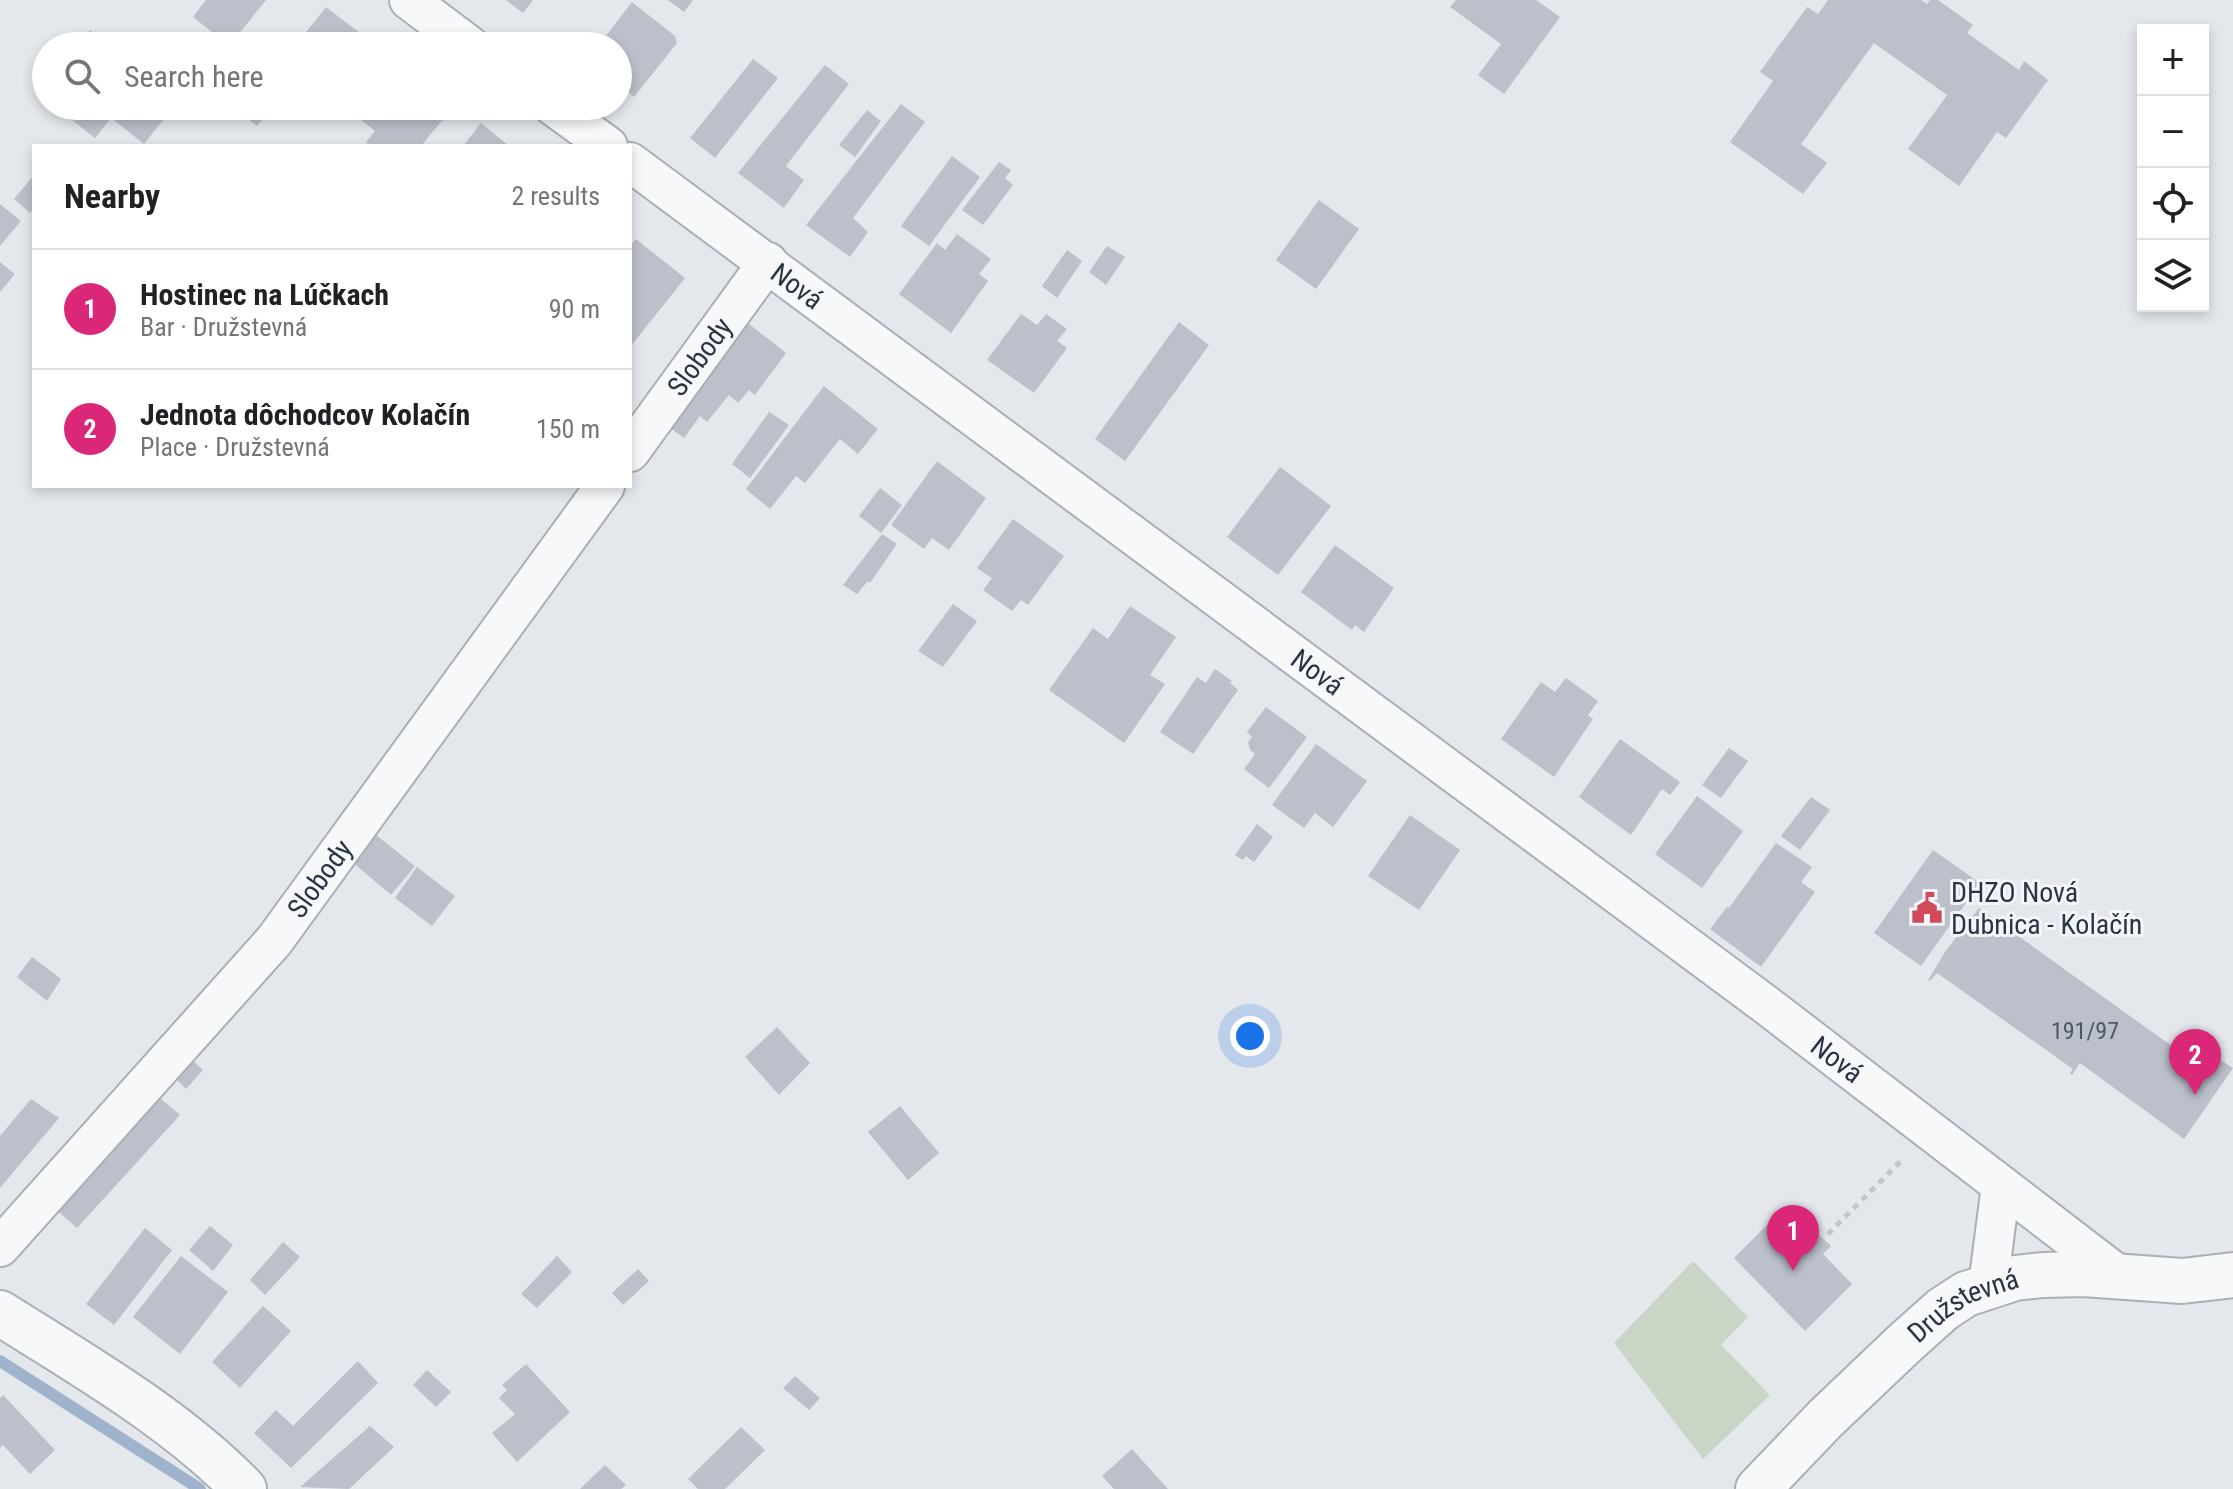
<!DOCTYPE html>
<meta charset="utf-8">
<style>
:root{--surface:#fff;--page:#f2f2f2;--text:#202124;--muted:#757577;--line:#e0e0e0;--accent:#db2777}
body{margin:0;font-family:"Roboto Condensed",sans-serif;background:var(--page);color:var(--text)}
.controls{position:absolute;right:24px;top:24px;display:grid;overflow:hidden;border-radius:0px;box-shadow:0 4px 12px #0003}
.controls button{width:72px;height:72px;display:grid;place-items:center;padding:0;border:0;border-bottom:2px solid var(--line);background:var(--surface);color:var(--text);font:40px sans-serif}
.you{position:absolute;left:1250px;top:1036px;width:28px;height:28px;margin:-20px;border:6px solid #fff;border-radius:50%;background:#1a73e8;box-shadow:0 0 0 12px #1a73e833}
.badge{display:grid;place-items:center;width:52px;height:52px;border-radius:50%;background:var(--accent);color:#fff;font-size:26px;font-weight:700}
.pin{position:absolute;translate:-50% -66px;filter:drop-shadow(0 2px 4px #0008)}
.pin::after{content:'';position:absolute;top:42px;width:28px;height:24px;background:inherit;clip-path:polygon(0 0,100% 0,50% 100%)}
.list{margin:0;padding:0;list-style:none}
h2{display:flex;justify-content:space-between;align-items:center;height:104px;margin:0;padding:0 32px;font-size:34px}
h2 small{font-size:26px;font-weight:400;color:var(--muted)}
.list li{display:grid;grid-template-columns:52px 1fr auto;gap:24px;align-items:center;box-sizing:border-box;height:120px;padding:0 32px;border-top:2px solid var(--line)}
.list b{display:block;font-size:30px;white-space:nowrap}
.list p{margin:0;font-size:26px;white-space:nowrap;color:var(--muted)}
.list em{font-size:26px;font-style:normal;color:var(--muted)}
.icon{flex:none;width:44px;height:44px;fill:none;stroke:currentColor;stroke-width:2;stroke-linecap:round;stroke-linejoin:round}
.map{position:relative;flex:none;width:2233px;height:1489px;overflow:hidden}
.search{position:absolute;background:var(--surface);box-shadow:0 4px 12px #0003;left:32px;top:32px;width:600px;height:88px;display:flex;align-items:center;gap:20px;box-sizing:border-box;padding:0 28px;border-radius:44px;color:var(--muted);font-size:30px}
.panel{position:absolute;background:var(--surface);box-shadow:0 4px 12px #0003;left:32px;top:144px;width:600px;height:344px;border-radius:0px}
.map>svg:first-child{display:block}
.green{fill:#c9d6c5}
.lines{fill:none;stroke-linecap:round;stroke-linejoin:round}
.stream{stroke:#9fb4cc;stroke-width:12}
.building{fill:#bbc0ca}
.minor-casing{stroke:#a9aeb7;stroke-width:42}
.tertiary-casing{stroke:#a9aeb7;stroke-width:48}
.path{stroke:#c2c5cb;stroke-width:5;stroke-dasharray:6 6;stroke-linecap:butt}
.minor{stroke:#f7f8fa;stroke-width:38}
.tertiary{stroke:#f7f8fa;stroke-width:44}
.labels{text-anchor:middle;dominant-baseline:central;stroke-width:6;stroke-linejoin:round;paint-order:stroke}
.number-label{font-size:24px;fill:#4f5766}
.street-label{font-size:28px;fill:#2b3445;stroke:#f4f6f9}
.poi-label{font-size:28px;fill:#2b3445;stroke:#f4f6f9;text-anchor:start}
</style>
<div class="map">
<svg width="2233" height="1489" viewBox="0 0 2233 1489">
<rect width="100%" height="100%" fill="#e4e7ec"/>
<path class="green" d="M1693 1261 1748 1317 1721 1345 1770 1395 1703 1459 1614 1343Z"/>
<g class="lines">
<path class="stream" d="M0 1361 200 1489"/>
</g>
<path class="building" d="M206 0H266L229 46 193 17Z
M506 0H533L523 13Z
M668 0H693L684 12Z
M1456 0H1536L1560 17 1504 94 1478 75 1501 44 1450 7Z
M1828 0H1921L1927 4 1930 0H1938L1973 25 1967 33 2019 70 2024 61 2048 80 2006 138 1997 132 1959 186 1908 149 1947 95 1874 43 1801 144 1827 163 1803 194 1730 142 1773 81 1760 72 1807 7 1818 14Z
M632 2 675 36 677 43 634 97 618 85V46H598Z
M326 7 377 46H295Z
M90 30 110 46H78Z
M753 59 778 78 715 158 690 138Z
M825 65 849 84 786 166 804 180 784 208 738 173Z
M901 104 925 122 853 218 868 232 850 257 806 225Z
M77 106H174L144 144 111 118 95 138 68 117Z
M248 106H273L257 126 242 114Z
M372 106H454L421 146H371L366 142 375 131 361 120Z
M867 110 881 121 855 157 839 145Z
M481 123 509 146H463Z
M952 156 980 177 929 246 901 226Z
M999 162 1011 170 1005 178 1013 185 983 225 962 210Z
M34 175V208L30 213 14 199Z
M1319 200 1359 229 1316 289 1276 260Z
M0 204 21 221 0 246Z
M957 234 991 259 979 274 988 281 951 333 899 294 937 243 945 250Z
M636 239 685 278 630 347V246Z
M1107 246 1125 257 1106 285 1089 272Z
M1067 250 1082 261 1057 298 1042 286Z
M0 262 15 274 0 292Z
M1021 314 1037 325 1046 314 1067 329 1057 341 1067 348 1034 393 987 360Z
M1179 322 1209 345 1125 461 1095 439Z
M748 323 786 353 755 395 749 390 738 403 729 395 707 422 700 416 684 438 666 425Z
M824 386 878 429 858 454 840 439 805 483 796 476 770 509 746 489Z
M769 412 789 425 750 478 732 464Z
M937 461 986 498 949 550 932 538 924 549 891 525Z
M1280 467 1331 506 1278 575 1227 537Z
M880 488 902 505 881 533 859 516Z
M1013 519 1064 556 1028 605 1021 600 1012 611 983 590 992 578 977 568Z
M882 534 897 544 870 583 868 581 857 594 843 585Z
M1335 545 1394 588 1364 632 1355 625 1352 630 1301 592Z
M953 604 977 621 943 667 918 651Z
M1130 606 1176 637 1150 675 1165 684 1124 743 1049 690 1093 628 1108 639Z
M1215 669 1232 681 1230 683 1238 690 1193 754 1160 732 1197 677 1206 683Z
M1566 678 1598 701 1588 715 1593 719 1554 777 1501 739 1541 682 1555 692Z
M1266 707 1307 737 1269 788 1244 769 1255 754 1250 750 1248 742 1252 737 1247 732Z
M1620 739 1680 782 1670 795 1662 789 1631 835 1579 797Z
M1316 744 1367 781 1333 827 1315 813 1304 828 1272 805Z
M1729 748 1748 761 1721 798 1702 785Z
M1697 796 1743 831 1702 888 1655 854Z
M1811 797 1830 810 1800 850 1781 836Z
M1410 815 1460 850 1419 910 1368 876Z
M1257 824 1273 837 1254 862 1246 856 1243 860 1235 855Z
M371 831 415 866 391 895 350 860Z
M1776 843 1812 867 1801 882 1815 892 1761 967 1710 929 1727 907 1729 908Z
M1933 850 1980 883 1921 966 1874 933Z
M417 867 455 896 432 926 395 898Z
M1979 908 2183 1054 2192 1042 2233 1068 2184 1139 2080 1063 2072 1075 2070 1073 2073 1069 1937 973 1930 981 1928 980 1945 952Z
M32 957 61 979 47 1001 17 977Z
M777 1027 810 1063 779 1095 745 1057Z
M188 1056 203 1070 186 1089 172 1075Z
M155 1094 180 1115 77 1228 53 1207Z
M31 1099 59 1118 0 1188V1136Z
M900 1106 939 1153 908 1180 868 1132Z
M1781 1211 1810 1241 1818 1234 1831 1246 1823 1254 1852 1284 1805 1331 1734 1258Z
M210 1226 233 1245 213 1271 189 1250Z
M145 1228 172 1250 114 1325 86 1304Z
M283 1242 300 1257 265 1295 250 1280Z
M181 1256 228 1292 180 1354 133 1317Z
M557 1256 572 1272 537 1308 521 1294Z
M638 1269 649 1281 623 1305 612 1293Z
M263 1306 291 1331 240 1388 212 1362Z
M358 1361 378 1383 291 1468 254 1433 276 1410 293 1426Z
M526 1364 570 1412 517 1462 492 1433 515 1414 499 1398 507 1390 502 1385Z
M427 1370 451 1392 436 1407 413 1385Z
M795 1376 820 1398 809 1410 783 1388Z
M3 1395 55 1450 30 1474 3 1445 0 1448V1398Z
M370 1426 394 1447 349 1489 300 1487Z
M741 1427 765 1450 725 1489H698L688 1479Z
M1132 1449 1168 1489H1114L1102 1476Z
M605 1465 626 1485 621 1489H580Z"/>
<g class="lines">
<defs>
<g id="minor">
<path d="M409 0 470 46"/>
<path d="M553 106 608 146"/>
<path id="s1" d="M630 162 1765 1004 2121 1277"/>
<path id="s2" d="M630 452 768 262"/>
<path id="s3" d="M0 1247 274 941 605 486"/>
<path d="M1988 1286 2001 1186"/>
</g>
<g id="tertiary">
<path d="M0 1313C84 1366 175 1418 244 1489"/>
<path id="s4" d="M1758 1489 1825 1419 1906 1342 1943 1309 1966 1294 2015 1278 2043 1275 2084 1274 2182 1281 2233 1275"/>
</g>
</defs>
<use href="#minor" class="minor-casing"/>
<use href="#tertiary" class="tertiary-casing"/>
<path class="path" d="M1828 1234 1902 1160"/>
<use href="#minor" class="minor"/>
<use href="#tertiary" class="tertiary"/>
</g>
<defs>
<symbol id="civic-bare" viewBox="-9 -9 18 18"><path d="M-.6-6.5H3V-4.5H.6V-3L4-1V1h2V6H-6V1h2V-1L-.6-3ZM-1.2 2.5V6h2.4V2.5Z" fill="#d1495b" stroke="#f4f6f9" stroke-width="2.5" paint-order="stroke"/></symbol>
</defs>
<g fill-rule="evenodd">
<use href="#civic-bare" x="1905" y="886" width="44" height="44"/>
</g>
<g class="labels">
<g class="number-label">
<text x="2085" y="1031">191/97</text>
</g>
<g class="street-label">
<text stroke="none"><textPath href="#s1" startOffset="208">Nová</textPath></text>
<text stroke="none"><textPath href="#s2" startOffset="118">Slobody</textPath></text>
<text stroke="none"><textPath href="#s1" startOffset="856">Nová</textPath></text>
<text stroke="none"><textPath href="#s3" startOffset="488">Slobody</textPath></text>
<text stroke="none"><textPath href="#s1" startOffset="1504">Nová</textPath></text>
<text stroke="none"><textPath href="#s4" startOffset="278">Družstevná</textPath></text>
</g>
<g class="poi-label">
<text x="1951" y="892">DHZO Nová<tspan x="1951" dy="32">Dubnica - Kolačín</tspan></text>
</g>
</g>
</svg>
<div class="controls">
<button>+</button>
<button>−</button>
<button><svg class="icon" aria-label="locate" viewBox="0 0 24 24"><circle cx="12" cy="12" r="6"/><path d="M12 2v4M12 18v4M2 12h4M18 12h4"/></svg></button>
<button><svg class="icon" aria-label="layers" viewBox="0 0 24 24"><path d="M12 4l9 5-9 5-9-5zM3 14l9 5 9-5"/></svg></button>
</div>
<div class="you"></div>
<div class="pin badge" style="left:1793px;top:1271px">1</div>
<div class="pin badge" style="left:2195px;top:1095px">2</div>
<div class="search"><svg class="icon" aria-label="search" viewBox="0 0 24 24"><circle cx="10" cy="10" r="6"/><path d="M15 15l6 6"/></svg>Search here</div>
<section class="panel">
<h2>Nearby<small>2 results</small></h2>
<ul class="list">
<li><span class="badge">1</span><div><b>Hostinec na Lúčkach</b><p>Bar · Družstevná</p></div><em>90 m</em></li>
<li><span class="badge">2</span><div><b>Jednota dôchodcov Kolačín</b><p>Place · Družstevná</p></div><em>150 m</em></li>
</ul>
</section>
</div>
